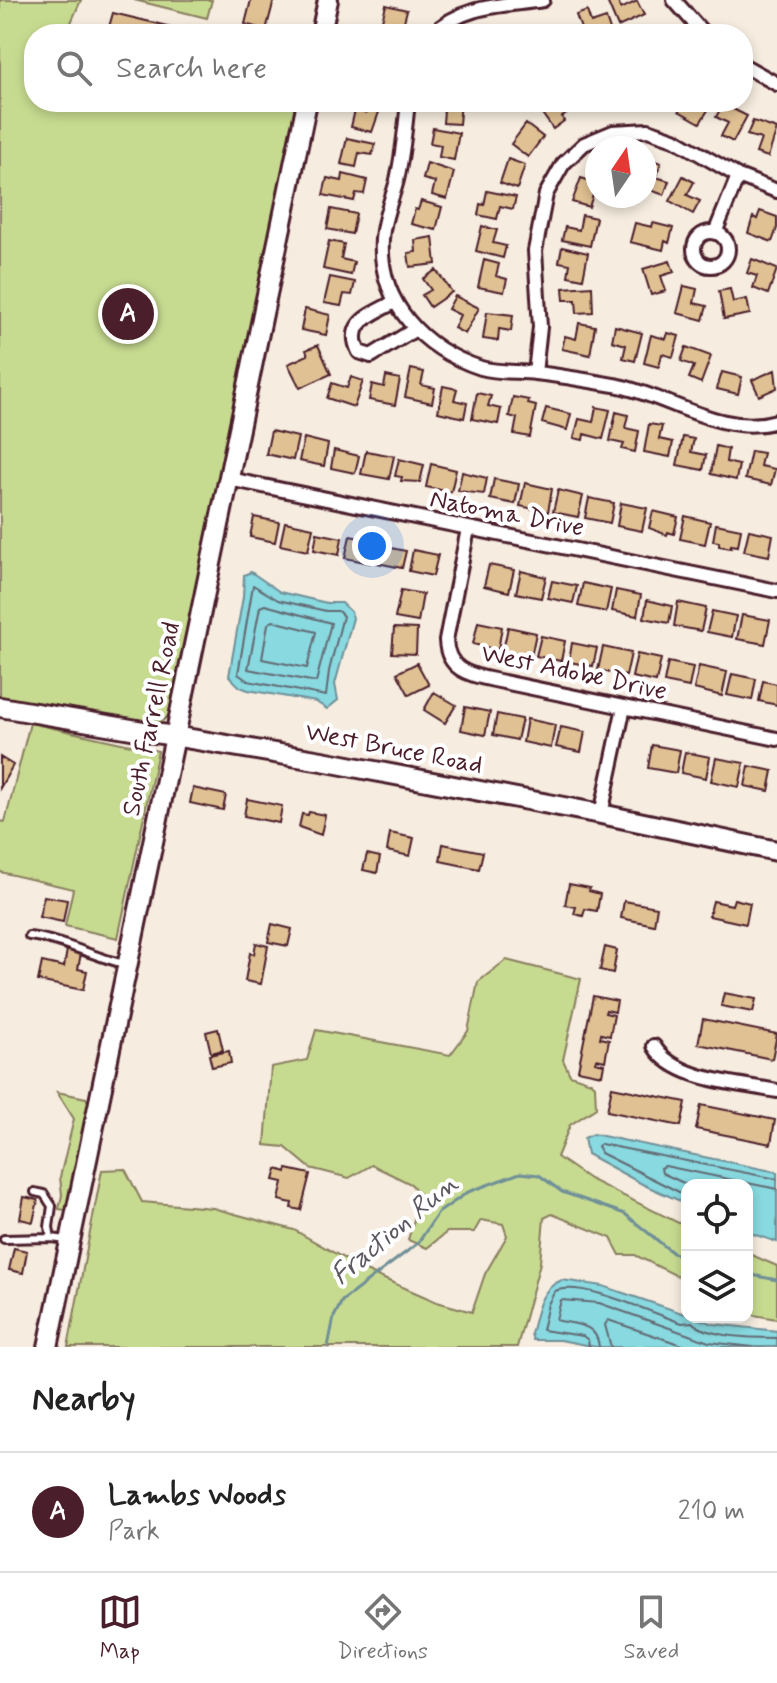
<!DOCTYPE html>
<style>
:root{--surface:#fff;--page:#f6f6f6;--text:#222;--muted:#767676;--line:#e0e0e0;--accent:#4a1f2b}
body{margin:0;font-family:Mynerve,sans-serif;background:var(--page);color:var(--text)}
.controls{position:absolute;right:24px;bottom:24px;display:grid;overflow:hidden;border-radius:16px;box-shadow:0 4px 12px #0003}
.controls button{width:72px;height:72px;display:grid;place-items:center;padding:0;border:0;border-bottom:2px solid var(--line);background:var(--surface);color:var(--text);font:40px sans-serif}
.compass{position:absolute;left:585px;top:136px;width:72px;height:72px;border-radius:50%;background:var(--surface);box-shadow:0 4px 12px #0003;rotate:13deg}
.you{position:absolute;left:372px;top:546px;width:28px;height:28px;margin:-20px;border:6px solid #fff;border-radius:50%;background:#1a73e8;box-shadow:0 0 0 12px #1a73e833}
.badge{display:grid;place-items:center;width:52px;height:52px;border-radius:50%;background:var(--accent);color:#fff;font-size:26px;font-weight:700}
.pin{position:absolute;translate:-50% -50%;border:4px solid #fff;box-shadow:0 2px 8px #0006}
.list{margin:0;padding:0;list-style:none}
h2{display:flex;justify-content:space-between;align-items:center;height:104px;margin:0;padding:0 32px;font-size:34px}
h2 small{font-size:26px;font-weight:400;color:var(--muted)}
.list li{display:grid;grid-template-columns:52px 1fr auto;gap:24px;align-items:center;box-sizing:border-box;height:120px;padding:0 32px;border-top:2px solid var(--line)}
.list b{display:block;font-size:30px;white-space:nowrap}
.list p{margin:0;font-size:26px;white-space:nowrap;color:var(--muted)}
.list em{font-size:26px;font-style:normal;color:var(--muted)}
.icon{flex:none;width:44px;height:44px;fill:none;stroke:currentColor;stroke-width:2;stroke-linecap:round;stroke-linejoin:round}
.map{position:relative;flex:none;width:777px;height:1347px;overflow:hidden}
.search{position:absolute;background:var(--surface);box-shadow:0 4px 12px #0003;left:24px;right:24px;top:24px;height:88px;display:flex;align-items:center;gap:20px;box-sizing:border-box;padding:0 28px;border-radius:32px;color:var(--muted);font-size:30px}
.sheet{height:224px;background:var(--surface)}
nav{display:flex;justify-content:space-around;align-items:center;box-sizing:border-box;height:112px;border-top:2px solid var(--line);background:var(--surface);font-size:22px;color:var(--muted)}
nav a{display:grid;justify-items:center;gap:4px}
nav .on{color:var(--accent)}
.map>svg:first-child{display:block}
.green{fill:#c7db90;stroke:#887d5e;stroke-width:2}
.water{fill:#88d9e0;stroke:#6f8f98;stroke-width:2}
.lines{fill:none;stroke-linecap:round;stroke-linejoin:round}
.shore{stroke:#636973;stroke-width:2}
.stream{stroke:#6f8f98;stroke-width:3}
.building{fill:#e0c193;stroke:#4a1f2b;stroke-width:2}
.lane-casing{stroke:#4a1f2b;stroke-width:12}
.street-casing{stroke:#4a1f2b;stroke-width:18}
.secondary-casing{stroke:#4a1f2b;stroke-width:24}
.lane{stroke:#fff;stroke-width:6}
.street{stroke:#fff;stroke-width:12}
.secondary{stroke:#fff;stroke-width:18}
.labels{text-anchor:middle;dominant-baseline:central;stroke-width:8;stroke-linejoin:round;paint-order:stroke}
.street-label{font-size:26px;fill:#4a1f2b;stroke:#fff}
.water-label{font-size:28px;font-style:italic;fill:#5d5761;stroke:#fff}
</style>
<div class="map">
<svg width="777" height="1347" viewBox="0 0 777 1347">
<rect width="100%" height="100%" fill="#f6ecdf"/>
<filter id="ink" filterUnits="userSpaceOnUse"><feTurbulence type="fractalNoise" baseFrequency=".0125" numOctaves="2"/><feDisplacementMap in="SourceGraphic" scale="16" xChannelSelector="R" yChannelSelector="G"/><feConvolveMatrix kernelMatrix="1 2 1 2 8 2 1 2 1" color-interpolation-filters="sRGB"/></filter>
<g filter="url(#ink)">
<path class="green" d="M0 0H81L66 34H34V102H301L172 710C166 721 160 723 148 725L0 701Z
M134 0H212L207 18Z
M30 723 158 751 118 938 65 926 73 889 0 872V821L5 822Z
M506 960 581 979 563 1060 570 1075 591 1082 595 1086 596 1108 570 1125 557 1157 589 1179 687 1227V1281L635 1255H620L611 1238 552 1214 544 1218 540 1263 517 1347H68L102 1170 125 1169 142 1202 213 1208 294 1230 368 1272 437 1302 472 1312 485 1274 507 1236 503 1224 481 1220 474 1232H447L427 1248 408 1240 421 1196 411 1184 372 1165 349 1178 310 1168 285 1147 265 1145 271 1067 307 1060 316 1030 450 1055 468 1031 478 982Z
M57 1092 86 1098 92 1109 70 1211 59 1209 62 1195 60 1177 74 1119Z
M747 1253 777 1266V1319L747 1314Z"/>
<path class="water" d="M251 572 280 592 327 603H342L351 612 353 618 335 684 338 700 327 709 316 702 248 690 240 687 229 676 243 597 244 575Z
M593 1134 777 1172V1242L747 1232V1185H687V1204L644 1185 587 1154 584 1138Z
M562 1280 603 1286 714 1324 777 1331V1347H596L560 1340H533L531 1334C537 1312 539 1289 562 1280Z"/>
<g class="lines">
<path class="shore" d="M253 585 278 600 326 611H338L343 616 329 671 326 696 248 681 238 674Z
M265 605 331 623 316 682 248 669 260 607Z
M273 621 316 632 307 668 262 659 268 624Z
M688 1185 662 1173 661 1168 665 1166 777 1189
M687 1196 601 1153 598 1146 601 1144 777 1179
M589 1347 588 1340 583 1336 542 1330 548 1304 555 1291C584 1280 651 1313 682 1323L692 1322C708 1338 755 1338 777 1338
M599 1347C597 1322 574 1325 556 1320L561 1300 599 1303 709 1342 753 1347
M611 1347 605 1325 608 1320 688 1347"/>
<path class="stream" d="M747 1274 777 1280
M328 1347 334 1317 342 1301 418 1243 438 1213 468 1192 520 1173 539 1175 562 1192 625 1214 673 1253 687 1257"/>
</g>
<path class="building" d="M251 0H274L266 30 245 24Z
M617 0 621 9 637 1 644 15 618 27 607 1Z
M386 5 407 10 401 33 380 28Z
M587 11 591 23 606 18 611 33 583 34 576 15Z
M113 13 192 32 191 34H107Z
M434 102H461L459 124 443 123 444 110 433 109Z
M534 102H561L568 113 562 117 564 121 553 129Z
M684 102H694L708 110 700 123 679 111Z
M723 104 747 116 733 142 721 136 728 123 716 117Z
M366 109 379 112 372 132 351 127 355 110 366 113Z
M753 121 777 129 768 157 756 153 761 139 747 135Z
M526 124 543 137 528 157 511 144Z
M433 128 459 133 454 160 439 157 441 145 430 143Z
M347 138 375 144 372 155 359 153 356 167 341 164Z
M647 158 661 163 656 177 669 181 664 195 645 188Z
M508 159 525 165 517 189 500 183Z
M427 163 454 172 447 199 432 195 435 182 423 179Z
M343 174 367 180 364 194 356 193 354 201 323 195 327 178 342 181Z
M683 176 694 182 687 195 700 201 693 214 670 201Z
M581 178 597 183 589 207 572 202Z
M487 191 516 197 513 209 500 206 497 219 478 215 480 204 484 205Z
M421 201 442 207 436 230 411 224 415 209 418 210Z
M331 209 356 214 352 234 327 229Z
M760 211 777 217V228L772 242 748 233 753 217 757 219Z
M582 215 596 218 590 246 562 240 565 227 579 230Z
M635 223 652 227 653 223 673 228 669 243 665 241 663 250 630 242Z
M482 226 497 230 493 243 506 246 503 258 476 251Z
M433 237 436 264 410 267 408 253 416 252 415 240Z
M329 241 344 244 341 259 354 262 351 275 323 269Z
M562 247 588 253 583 279 568 276 570 264 559 262Z
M752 259 777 269 768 294 753 288 757 276 747 273Z
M484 260 499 264 496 276 507 279 504 292 478 287Z
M670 261 674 272 661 276 666 291 651 295 643 269Z
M436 270 452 292 430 307 422 295 431 290 423 279Z
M330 277 355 282 352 295 344 294 341 306 324 303Z
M592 286 593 312 577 313 576 300H564L563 288Z
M684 286 697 289 694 303 707 306 703 320 677 313Z
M730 289 733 302 747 299 750 314 724 319 719 291Z
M455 296 479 308 465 334 454 328 460 315 448 309Z
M305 309 330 315 326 335 301 330Z
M487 312 513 315 511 331 499 329 498 341 483 339Z
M579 323 595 326 590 355 562 349 565 336 576 339Z
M615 326 642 333 635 361 623 358 626 345 612 341Z
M668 333 679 336 673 357 662 354 659 367 644 363 651 335 666 339Z
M318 345 331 374 300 388 288 364 308 355 306 350Z
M686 347 711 356 701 383 689 378 694 366 681 361Z
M411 369 424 372 421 385 435 388 432 403 405 397Z
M775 370 777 388 759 396 752 380Z
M722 372 742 377 738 394 717 389Z
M386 376 400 379 395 405 369 400 372 384 384 387Z
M351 377 363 381 354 407 327 398 332 383 347 388Z
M443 386 457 389 454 400 467 403 464 418 438 412Z
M477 393 491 396 488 406 501 409 498 424 472 419Z
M513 397 529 400 528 404 536 406 530 437 514 434 517 418 509 416Z
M596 407 610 410 603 439 584 434 583 440 574 438 579 419 593 422Z
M546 408 571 414 567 430 542 423Z
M616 412 628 415 625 428 639 431 635 452 622 449 624 444 610 441Z
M649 424 662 426 659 439 673 442 670 457 644 452Z
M271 431 298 437 293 460 266 454Z
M683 437 694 439 691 452 706 455 703 470 677 465Z
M304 438 328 444 324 466 299 461Z
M716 446 728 449 726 462 739 465 736 480 711 474Z
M334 450 359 456 355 473 331 468Z
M366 451 394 456 389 479 361 474Z
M751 451 763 453 760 466 775 469 771 485 745 479Z
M399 459 424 465 420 482 401 481 402 477 395 476Z
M431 464 456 470 451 492 426 487Z
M462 472 487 478 484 494 458 491Z
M494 479 519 484 515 504 490 499Z
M525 483 552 489 548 512 520 506Z
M558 490 583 496 578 517 553 512Z
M589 498 614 503 610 523 585 518Z
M621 503 647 508 642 531 617 526Z
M653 511 678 517 674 534 668 532 667 535 649 528Z
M685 516 710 522 705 544 680 539Z
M254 517 279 522 275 542 250 537Z
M285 522 313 528 308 551 280 545Z
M716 524 741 529 738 546 731 545V548L719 546V542L713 541Z
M749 530 773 535 769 556 744 551Z
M317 533 342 538 339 555 314 550Z
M350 536 375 541 370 563 345 558Z
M381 546 406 551 402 568 377 563Z
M413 550 438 555 433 576 409 571Z
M489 565 514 570 509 592 484 586Z
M521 571 546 577 541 598 516 593Z
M552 581 577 586 573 603 548 598Z
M583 583 611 589 606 612 578 606Z
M401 590 423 594 418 622 395 618Z
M616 590 641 595 637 616 612 611Z
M647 600 672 606 669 623 644 618Z
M678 602 706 608 701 631 674 626Z
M712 611 736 616 732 637 707 632Z
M742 615 770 620 765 644 737 639Z
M478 622 502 627 498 650 473 644Z
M508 627 536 633 531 657 503 651Z
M394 628 417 629 416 654 392 653Z
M541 636 565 641 561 661 536 656Z
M572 643 597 648 593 666 569 662Z
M603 647 631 653 626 676 598 670Z
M637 654 661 659 656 682 632 677Z
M668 662 693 667 689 687 664 682Z
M417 663 429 685 409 695 397 673Z
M699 666 727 672 722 696 694 689Z
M732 674 756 679 752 700 727 695Z
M763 681 777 684V705L759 701Z
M434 692 456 705 445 723 424 710Z
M465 707 490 712 485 735 461 730Z
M497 714 522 719 517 740 493 735Z
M527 719 555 725 551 748 523 742Z
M561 727 585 732 581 752 556 747Z
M652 745 680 750 676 773 648 768Z
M685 752 710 757 706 778 681 773Z
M0 757 13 765 0 788Z
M716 758 744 763 739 787 711 781Z
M749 766 773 771 769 791 745 786Z
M193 788 226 795 223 810 190 803Z
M247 799 282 806 279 823 244 816Z
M309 812 325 815 321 835 299 827 302 814 308 815Z
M390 833 414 838 410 856 387 851Z
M443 844 483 852 479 869 440 861Z
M367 854 380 857 377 873 363 870Z
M569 884 590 888 589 891 600 894 597 911 585 909 583 916 574 914 576 907 565 905Z
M44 896 67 900 63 922 39 917Z
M734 899 750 903 746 924 709 916 713 901 732 905Z
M624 901 657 907 654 925 621 918Z
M272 924 292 929 288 946 268 942Z
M256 943 268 946 261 984 245 981 250 953 254 954Z
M605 947 617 950 613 973 600 970Z
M67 950 81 953 78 969 87 971 83 990 38 981 42 962 64 967Z
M724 993 756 999 753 1012 721 1006Z
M593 996 617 1001 615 1012 606 1010 605 1013 614 1015 610 1036 601 1034 600 1038 609 1040 605 1061 596 1059 595 1062 604 1064 602 1075 578 1070Z
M703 1019 777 1034 772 1059 698 1044Z
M218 1029 223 1050 211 1053 206 1032Z
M229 1051 231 1063 212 1067 209 1055Z
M612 1087 686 1102 681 1126 607 1111Z
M701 1105 775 1120 771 1144 696 1129Z
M277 1169 286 1172 287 1169 310 1174 301 1210 291 1208 292 1203 279 1200 283 1182 274 1180Z
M24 1197 38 1200 33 1222 20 1219Z
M14 1248 27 1251 23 1273 9 1270Z"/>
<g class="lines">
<defs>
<path id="lane" d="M29 936C63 940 91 956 124 964
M35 1192 44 1194 52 1206 49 1227 51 1238 67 1240
M4 1239 51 1238"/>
<path id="street" d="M674 0 704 34
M433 34C463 4 504 6 543 0
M743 65 777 84
M408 102C405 129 403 154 397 180 392 200 383 218 382 239 378 303 423 349 481 368 497 373 518 371 535 373 564 376 591 381 619 386 670 397 723 437 777 421
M694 249a17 17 0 1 1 34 0a17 17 0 1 1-34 0Z
M715 233 738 176
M394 302C372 315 344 322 359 352L371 356 414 330
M535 373 540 327 535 251 546 194 563 164 584 144 613 132 648 130 674 139 738 176 777 191
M229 479 777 591
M468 529 446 640C447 669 468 675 494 680L777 739
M601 814 624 707
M654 1046C675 1081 739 1083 777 1091"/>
<path id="secondary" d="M321 34 328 0
M0 707 322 761 601 814 777 851
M48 1347 307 102"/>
</defs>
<use href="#lane" class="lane-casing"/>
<use href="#street" class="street-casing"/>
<use href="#secondary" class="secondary-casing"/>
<use href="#lane" class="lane"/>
<use href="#street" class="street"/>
<use href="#secondary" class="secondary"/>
</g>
</g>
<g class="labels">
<g class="street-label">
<text transform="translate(507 514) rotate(11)">Natoma Drive</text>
<text transform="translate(574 673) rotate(12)">West Adobe Drive</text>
<text transform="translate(152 719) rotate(-78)">South Farrell Road</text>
<text transform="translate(394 749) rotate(11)">West Bruce Road</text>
</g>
<g class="water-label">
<text transform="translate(395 1230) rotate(-40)">Fraction Run</text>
</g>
</g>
</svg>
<div class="controls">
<button><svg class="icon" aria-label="locate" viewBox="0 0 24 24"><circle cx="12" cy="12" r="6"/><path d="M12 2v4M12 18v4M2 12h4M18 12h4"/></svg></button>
<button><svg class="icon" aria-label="layers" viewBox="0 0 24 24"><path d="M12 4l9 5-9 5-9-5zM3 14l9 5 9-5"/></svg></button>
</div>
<svg class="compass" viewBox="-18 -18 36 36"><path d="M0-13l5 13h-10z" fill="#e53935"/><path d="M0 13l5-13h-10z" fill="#767676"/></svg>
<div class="you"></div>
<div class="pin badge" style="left:128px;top:314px">A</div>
<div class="search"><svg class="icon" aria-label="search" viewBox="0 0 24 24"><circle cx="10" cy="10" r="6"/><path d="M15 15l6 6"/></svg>Search here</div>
</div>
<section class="sheet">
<h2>Nearby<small></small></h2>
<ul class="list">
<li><span class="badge">A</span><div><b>Lambs Woods</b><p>Park</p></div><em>210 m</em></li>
</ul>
</section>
<nav>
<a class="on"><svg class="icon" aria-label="map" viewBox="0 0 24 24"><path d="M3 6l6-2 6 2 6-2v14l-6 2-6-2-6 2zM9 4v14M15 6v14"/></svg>Map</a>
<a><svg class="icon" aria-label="directions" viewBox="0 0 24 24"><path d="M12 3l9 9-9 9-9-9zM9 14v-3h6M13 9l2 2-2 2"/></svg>Directions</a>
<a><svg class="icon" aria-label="saved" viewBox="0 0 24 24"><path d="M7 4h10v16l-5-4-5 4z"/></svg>Saved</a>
</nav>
